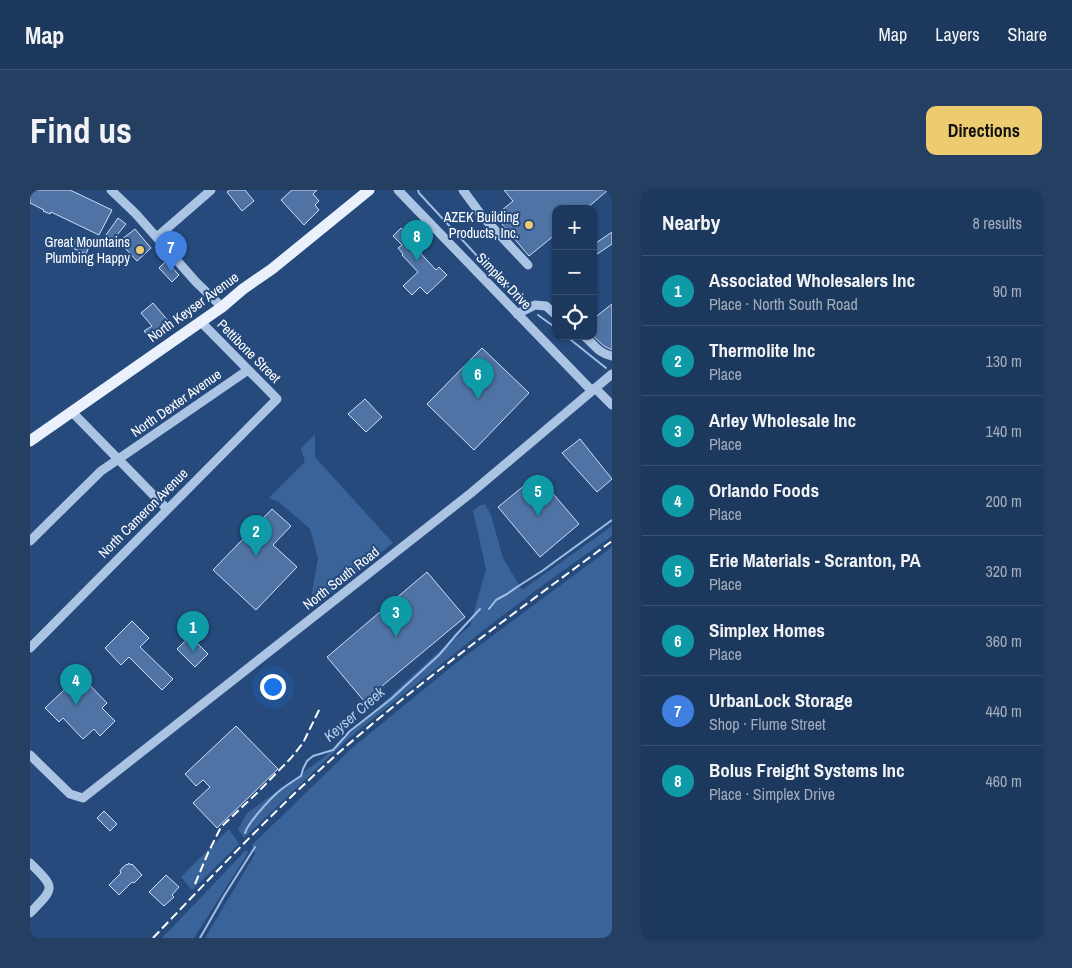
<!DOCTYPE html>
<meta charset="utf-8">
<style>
:root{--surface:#1c385d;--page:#253f63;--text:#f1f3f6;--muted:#a0acbc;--line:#3a5272;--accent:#eccb71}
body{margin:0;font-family:"Archivo Narrow",sans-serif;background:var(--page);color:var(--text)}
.controls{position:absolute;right:15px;top:15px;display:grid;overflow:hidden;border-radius:10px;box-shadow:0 1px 4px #0004}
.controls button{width:45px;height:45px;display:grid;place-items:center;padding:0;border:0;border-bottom:1px solid var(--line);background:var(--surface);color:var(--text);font:25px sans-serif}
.you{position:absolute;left:242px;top:496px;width:18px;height:18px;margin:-12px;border:4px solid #fff;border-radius:50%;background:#1a73e8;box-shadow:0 0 0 8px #1a73e833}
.badge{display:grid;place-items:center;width:32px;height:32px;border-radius:50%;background:var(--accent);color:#fff;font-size:16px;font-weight:700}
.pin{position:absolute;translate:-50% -41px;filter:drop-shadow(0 1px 2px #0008)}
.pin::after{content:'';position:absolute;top:26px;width:18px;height:15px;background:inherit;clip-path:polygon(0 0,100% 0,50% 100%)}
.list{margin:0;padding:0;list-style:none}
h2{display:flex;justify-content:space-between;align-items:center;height:65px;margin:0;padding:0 20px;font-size:21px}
h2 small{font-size:16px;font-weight:400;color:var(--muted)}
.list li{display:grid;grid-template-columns:32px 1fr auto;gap:15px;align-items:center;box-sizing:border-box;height:70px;padding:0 20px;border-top:1px solid var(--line)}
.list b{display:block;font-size:19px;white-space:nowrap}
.list p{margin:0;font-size:16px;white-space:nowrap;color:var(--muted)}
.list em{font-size:16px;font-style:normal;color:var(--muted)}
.icon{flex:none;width:28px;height:28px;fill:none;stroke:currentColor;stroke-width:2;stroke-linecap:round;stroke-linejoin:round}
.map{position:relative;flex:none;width:582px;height:748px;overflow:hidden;border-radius:10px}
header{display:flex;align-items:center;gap:30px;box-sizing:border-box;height:70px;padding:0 25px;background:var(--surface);border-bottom:1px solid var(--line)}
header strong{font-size:24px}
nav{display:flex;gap:28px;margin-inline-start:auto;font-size:18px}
.intro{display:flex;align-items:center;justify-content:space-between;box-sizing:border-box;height:120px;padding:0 30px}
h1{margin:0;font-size:35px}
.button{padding:12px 22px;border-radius:10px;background:var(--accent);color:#111;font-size:18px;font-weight:700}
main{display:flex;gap:30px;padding:0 30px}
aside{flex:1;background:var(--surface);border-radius:10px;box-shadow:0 1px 4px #0004}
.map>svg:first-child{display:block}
.green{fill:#3a6399}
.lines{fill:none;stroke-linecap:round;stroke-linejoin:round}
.stream{stroke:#9fbee5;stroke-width:2}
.building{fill:#4f73a4;stroke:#cedef4}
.minor{stroke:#abc4e4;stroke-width:9}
.major{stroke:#ebf1fc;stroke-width:11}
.rail{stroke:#fff;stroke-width:2;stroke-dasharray:9 4;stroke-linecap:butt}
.poi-dot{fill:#eccb71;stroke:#264a7c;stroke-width:2}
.labels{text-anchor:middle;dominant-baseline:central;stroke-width:4;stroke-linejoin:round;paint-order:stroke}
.poi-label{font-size:14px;fill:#fff;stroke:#264a7c;text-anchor:end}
.street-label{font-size:14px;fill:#fff;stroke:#264a7c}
.water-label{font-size:15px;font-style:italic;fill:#b6ceec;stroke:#264a7c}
</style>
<header>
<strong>Map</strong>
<nav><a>Map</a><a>Layers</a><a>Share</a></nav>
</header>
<div class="intro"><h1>Find us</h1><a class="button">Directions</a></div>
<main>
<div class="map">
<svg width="582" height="748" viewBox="0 0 582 748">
<rect width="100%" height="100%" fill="#264a7c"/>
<path class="green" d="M285 245V267L363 353 290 412 282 403 288 368 280 339 249 312 239 308 275 272 271 258Z
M455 314 461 325 473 368 492 400 582 336V346L517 392 464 432 319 548 214 648 208 639 217 623 293 568 404 466 440 436 456 379 443 321 449 316Z
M582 357V748H175L225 664 222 655 322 558 426 473Z
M199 639 209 654 162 700 151 687Z
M216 660 218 663 164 748H132Z"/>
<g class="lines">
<path class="stream" d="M388 0 389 3 461 81 495 112
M508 125 526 138
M536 146 576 178
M459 419 466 410 477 404 487 397 512 381 582 330
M215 643C218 633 239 610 248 602 255 596 263 591 271 586L273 579 277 571 283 566 303 560 320 541 361 509 409 465 426 445 450 419
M170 748 194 706 225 657"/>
</g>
<path class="building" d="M0 0H40L82 20 69 45 21 22 20 24 13 21 14 20 0 13Z
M200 0H215L224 11 212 21 197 2Z
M262 0H287L283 4 289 11 285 15 289 20 274 35 251 10Z
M474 0H578L556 19H526V44L499 66 465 26 483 11Z
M88 28 96 34 83 50 76 45Z
M371 38 385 53 383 55 406 80 409 77 417 85 397 104 390 97 382 105 373 96 388 82 372 65 373 64 368 58 372 55 363 46Z
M105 39 121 58 107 71 94 57 92 58 87 53Z
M582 42V54L563 67V55Z
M43 50 59 57 56 64 40 57Z
M136 71 149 85 142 92 129 78Z
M123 113 140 133 121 149 114 141 122 136 111 123Z
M582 114V160L574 156 563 146V129Z
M452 158 499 203 444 260 397 214Z
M335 209 352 227 336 242 318 224Z
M550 249 582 289 567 302 532 263Z
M507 285 549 334 510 367 468 317Z
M242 319 261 336 243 355 267 377 226 420 183 380Z
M397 382 435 427 334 511 297 467Z
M102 431 119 448 110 457 143 489 132 500 99 467 91 475 75 458Z
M160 446 178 464 165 477 147 459Z
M50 485 77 513 72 518 85 531 70 546 64 539 53 549 33 528 29 532 15 518Z
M206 536 248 579 187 638 163 613 180 597 173 590 166 596 155 584Z
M74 621 87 634 80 641 67 628Z
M99 673 101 675 102 674 112 685 104 693 102 692 89 705 79 695 91 683 90 681 92 678 97 674 98 675Z
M136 685 149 697 142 705 144 707 134 716 119 702Z"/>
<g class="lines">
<path class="minor" d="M81 0 106 24 166 92 192 117
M368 0 562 201
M433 0 452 26 498 75
M127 47 181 0
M487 124 505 115 516 116 526 125
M554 146C564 154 569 164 582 166
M565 198 582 215
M42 222 137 319
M0 351 71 281 218 180
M0 458 247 209 171 132
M0 565 40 604 53 608 441 303 582 184
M0 673C26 699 25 697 0 723"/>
<path class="major" d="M0 251 192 117 213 99 242 79 339 0"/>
<path class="rail" d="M165 694 178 663 191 637 228 602 261 568 273 553 290 518
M123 748C185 683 246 618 313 559 399 484 491 418 582 351"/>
</g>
<g class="poi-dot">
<circle cx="499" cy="35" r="5"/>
<circle cx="110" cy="60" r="5"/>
</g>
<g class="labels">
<g class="poi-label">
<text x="489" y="27">AZEK Building<tspan x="489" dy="16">Products, Inc.</tspan></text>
<text x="100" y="52">Great Mountains<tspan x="100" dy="16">Plumbing Happy</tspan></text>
</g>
<g class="street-label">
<text transform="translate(474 91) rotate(46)">Simplex Drive</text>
<text transform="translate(163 117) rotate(-36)">North Keyser Avenue</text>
<text transform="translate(219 161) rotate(45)">Pettibone Street</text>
<text transform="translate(146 213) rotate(-35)">North Dexter Avenue</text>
<text transform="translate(113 323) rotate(-45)">North Cameron Avenue</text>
<text transform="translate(311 388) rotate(-38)">North South Road</text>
</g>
<g class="water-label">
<text transform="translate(324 524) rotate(-41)">Keyser Creek</text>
</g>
</g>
</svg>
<div class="controls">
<button>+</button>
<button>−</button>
<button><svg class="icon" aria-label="locate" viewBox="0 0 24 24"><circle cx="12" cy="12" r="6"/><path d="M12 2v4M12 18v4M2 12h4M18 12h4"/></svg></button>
</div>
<div class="you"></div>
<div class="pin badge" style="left:163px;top:462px;background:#0f9aa8">1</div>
<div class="pin badge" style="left:226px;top:366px;background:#0f9aa8">2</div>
<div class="pin badge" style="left:366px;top:447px;background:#0f9aa8">3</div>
<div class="pin badge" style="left:46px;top:515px;background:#0f9aa8">4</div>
<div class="pin badge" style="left:508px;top:326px;background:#0f9aa8">5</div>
<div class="pin badge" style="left:448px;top:209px;background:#0f9aa8">6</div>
<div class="pin badge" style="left:141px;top:82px;background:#3f7fe0">7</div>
<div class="pin badge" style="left:387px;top:71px;background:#0f9aa8">8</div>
</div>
<aside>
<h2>Nearby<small>8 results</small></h2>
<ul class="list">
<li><span class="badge" style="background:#0f9aa8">1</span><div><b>Associated Wholesalers Inc</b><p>Place · North South Road</p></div><em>90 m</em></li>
<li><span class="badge" style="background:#0f9aa8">2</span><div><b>Thermolite Inc</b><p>Place</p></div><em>130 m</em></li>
<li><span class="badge" style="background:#0f9aa8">3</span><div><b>Arley Wholesale Inc</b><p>Place</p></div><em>140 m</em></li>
<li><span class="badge" style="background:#0f9aa8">4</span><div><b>Orlando Foods</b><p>Place</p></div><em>200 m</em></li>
<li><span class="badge" style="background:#0f9aa8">5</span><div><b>Erie Materials - Scranton, PA</b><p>Place</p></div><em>320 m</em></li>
<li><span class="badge" style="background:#0f9aa8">6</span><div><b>Simplex Homes</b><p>Place</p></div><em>360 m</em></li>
<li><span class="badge" style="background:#3f7fe0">7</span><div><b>UrbanLock Storage</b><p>Shop · Flume Street</p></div><em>440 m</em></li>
<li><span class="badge" style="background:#0f9aa8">8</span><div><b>Bolus Freight Systems Inc</b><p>Place · Simplex Drive</p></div><em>460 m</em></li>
</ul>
</aside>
</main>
